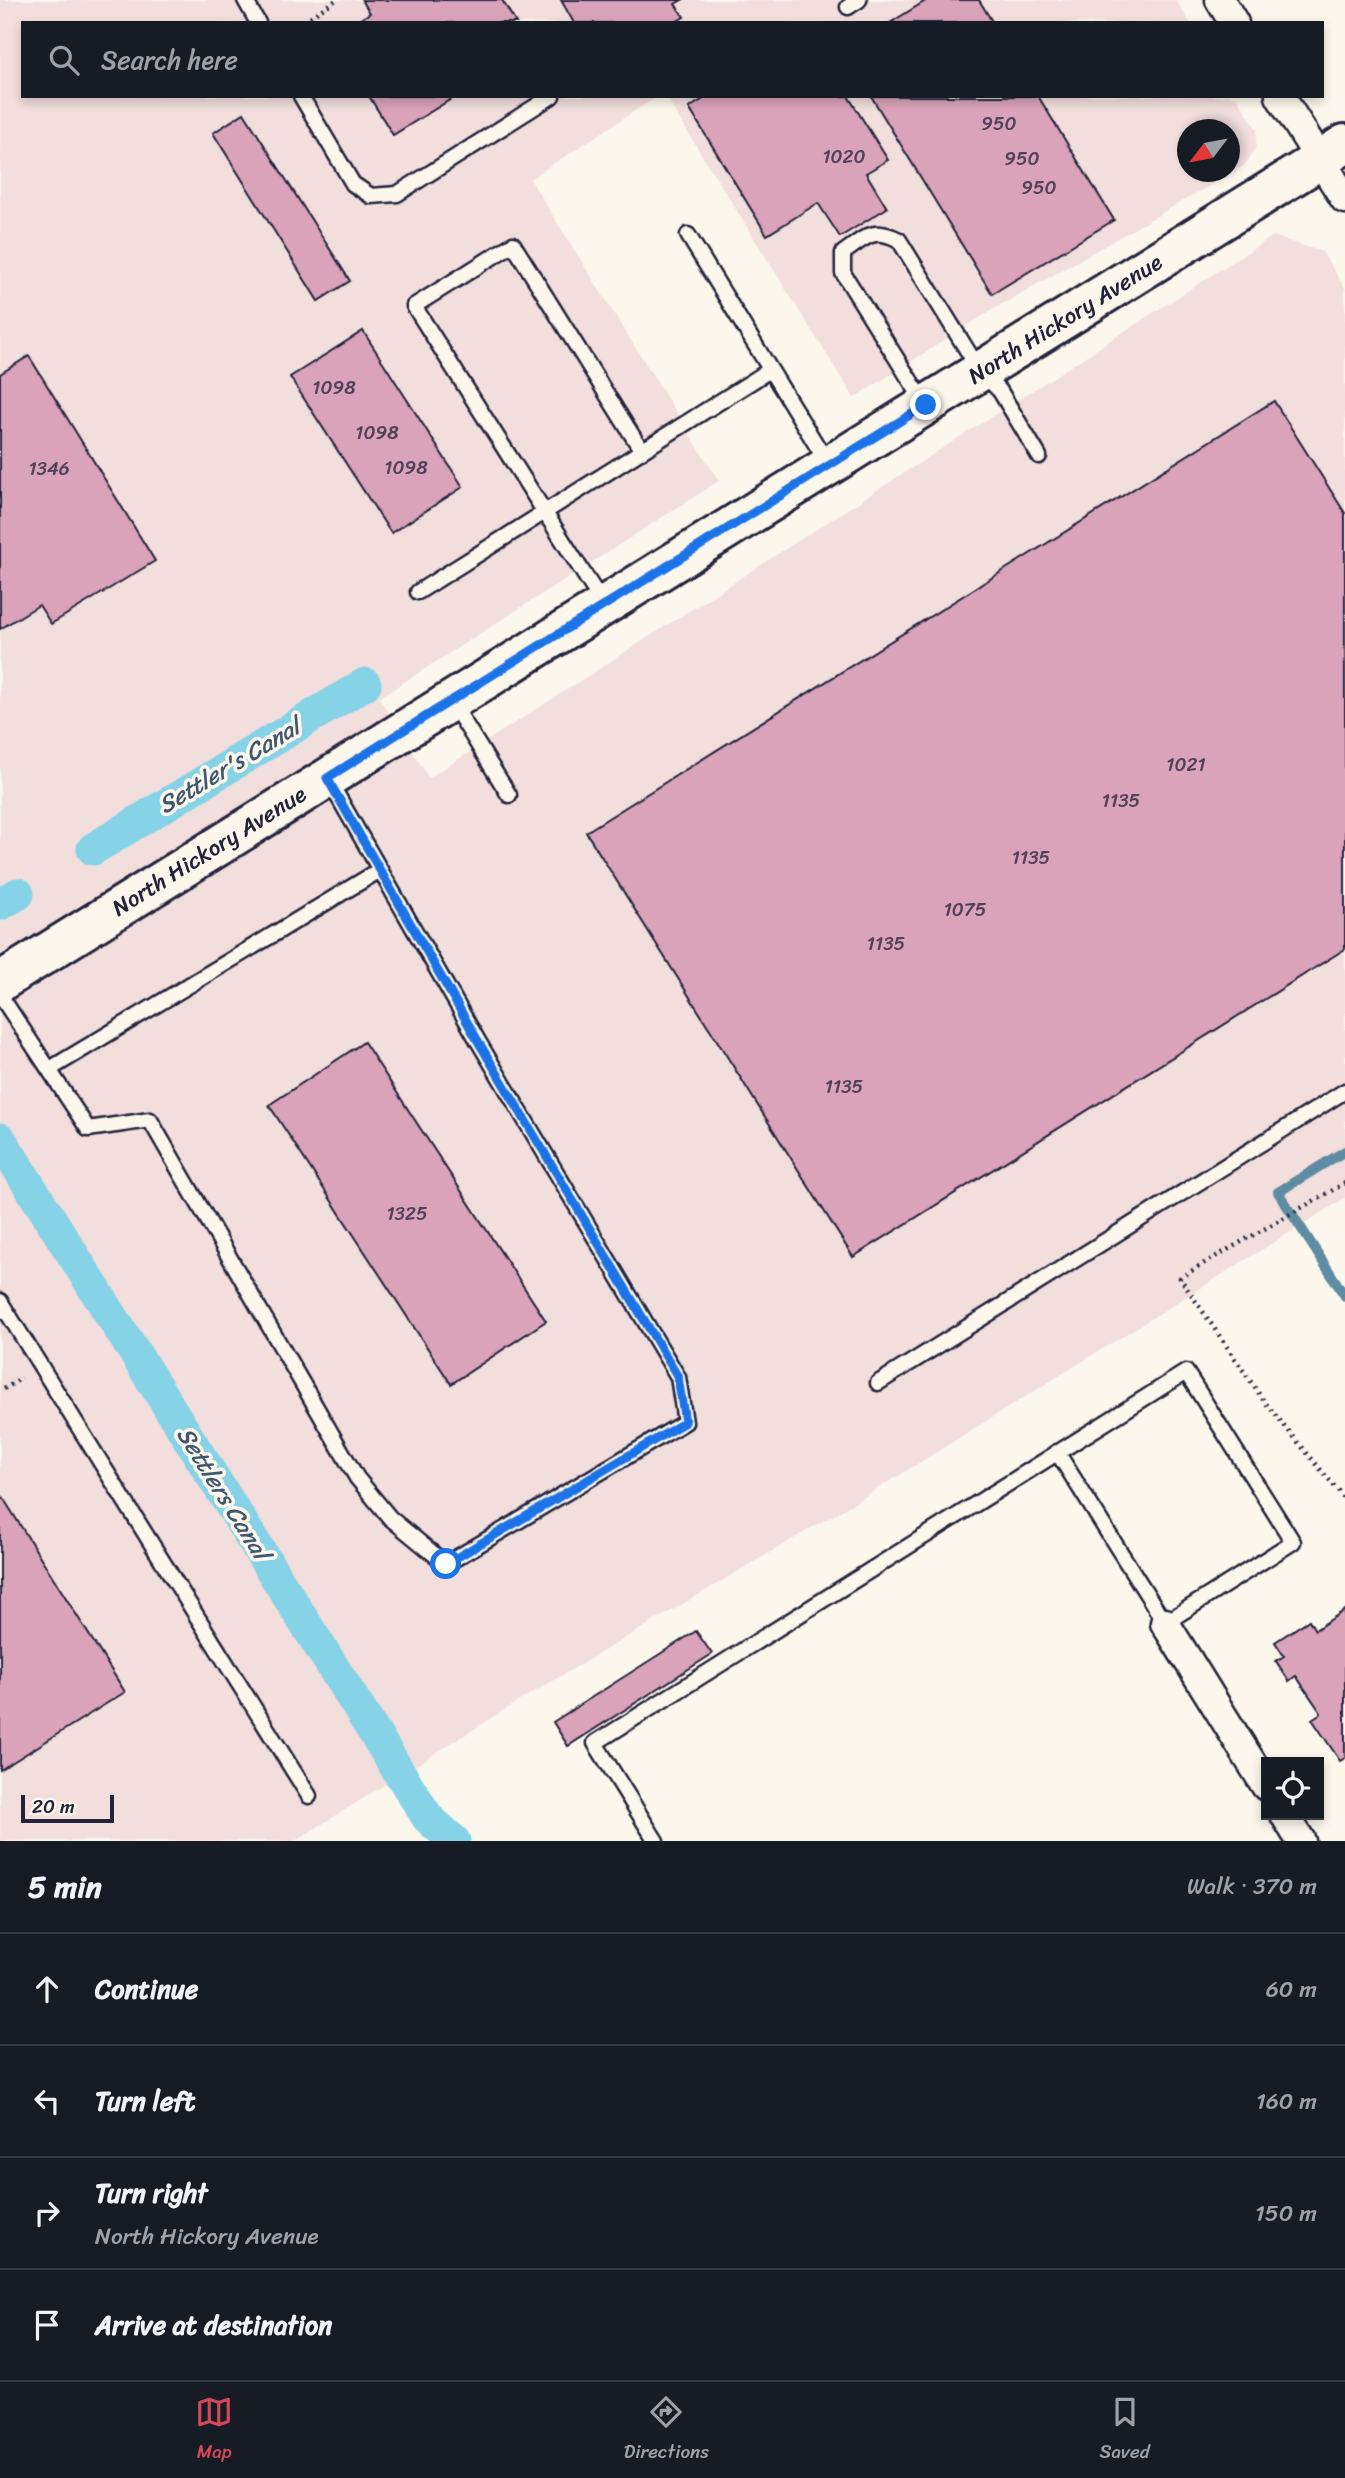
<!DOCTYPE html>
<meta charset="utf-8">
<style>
:root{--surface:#171b24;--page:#242831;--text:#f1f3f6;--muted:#9ea1a6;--line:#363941;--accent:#d1495b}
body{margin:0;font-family:Sriracha,sans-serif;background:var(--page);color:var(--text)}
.controls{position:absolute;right:21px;bottom:21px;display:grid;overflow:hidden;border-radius:0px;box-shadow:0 4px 10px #0003}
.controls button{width:63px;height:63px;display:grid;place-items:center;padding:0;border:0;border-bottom:2px solid var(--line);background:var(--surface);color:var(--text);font:35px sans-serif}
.compass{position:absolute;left:1177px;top:119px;width:63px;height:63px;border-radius:50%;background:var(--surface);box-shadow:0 4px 10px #0003;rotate:238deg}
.scale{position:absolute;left:21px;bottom:18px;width:93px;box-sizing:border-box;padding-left:7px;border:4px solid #22223b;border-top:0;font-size:19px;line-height:24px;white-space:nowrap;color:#22223b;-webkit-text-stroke:5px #fbf7ec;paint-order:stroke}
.stop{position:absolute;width:21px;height:21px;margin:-16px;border:5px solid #1a73e8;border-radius:50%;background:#fff}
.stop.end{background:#1a73e8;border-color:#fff;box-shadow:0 2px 7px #0008}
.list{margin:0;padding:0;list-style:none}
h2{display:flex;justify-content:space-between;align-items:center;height:91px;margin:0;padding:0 28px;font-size:30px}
h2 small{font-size:23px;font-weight:400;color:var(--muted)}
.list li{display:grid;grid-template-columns:46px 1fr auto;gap:21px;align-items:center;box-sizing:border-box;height:112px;padding:0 28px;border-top:2px solid var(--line)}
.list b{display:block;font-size:26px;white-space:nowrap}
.list p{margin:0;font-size:23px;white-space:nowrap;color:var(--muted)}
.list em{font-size:23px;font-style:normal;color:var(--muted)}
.icon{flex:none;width:38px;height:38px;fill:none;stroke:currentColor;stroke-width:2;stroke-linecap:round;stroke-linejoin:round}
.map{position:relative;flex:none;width:1345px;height:1841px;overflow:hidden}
.search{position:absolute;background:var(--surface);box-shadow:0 4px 10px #0003;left:21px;right:21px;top:21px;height:77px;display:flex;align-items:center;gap:18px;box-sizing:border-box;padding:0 24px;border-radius:0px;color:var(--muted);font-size:26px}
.sheet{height:539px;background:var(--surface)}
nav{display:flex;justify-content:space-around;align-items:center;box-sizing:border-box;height:98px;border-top:2px solid var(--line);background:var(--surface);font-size:19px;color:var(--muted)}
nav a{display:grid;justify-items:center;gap:4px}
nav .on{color:var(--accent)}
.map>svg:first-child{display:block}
.built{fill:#f1dedd;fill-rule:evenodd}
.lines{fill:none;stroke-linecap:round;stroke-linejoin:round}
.stream{stroke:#5e8ca2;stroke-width:10}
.canal{stroke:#86d2e6;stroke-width:33}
.building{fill:#daa3b9;stroke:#22223b;stroke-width:2}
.lane-casing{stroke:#22223b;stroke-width:19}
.street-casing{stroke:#22223b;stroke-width:33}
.secondary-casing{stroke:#22223b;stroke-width:44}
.path{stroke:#22223b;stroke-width:4.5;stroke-dasharray:2 5;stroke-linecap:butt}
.lane{stroke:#fbf7ec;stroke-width:14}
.street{stroke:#fbf7ec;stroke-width:28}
.secondary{stroke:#fbf7ec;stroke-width:38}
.route{stroke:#1a73e8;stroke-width:9}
.labels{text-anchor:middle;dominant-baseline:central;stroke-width:7;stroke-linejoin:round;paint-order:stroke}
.number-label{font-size:19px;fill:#50425a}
.street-label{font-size:23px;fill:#22223b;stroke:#fbf7ec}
.water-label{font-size:24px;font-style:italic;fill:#40576e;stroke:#fbf7ec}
</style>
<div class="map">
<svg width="1345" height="1841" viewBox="0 0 1345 1841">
<rect width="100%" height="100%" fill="#fbf7ec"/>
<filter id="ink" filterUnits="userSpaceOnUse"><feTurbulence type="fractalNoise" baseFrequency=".0143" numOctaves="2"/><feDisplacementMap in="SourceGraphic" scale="14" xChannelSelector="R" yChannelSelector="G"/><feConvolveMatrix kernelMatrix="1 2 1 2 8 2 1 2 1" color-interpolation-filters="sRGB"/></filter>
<g filter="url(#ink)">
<path class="built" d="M0 0H1176L1190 23H23V96H658L530 179 719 481 379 698 429 778 1273 236 1322 252 1345 288V1198L869 1494 517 1702 295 1841H0Z
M665 96H1236L1257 129 1256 148 1244 166 990 311 854 398ZM1188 130H1230V172H1188Z"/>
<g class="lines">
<path class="stream" d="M1345 1151 1278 1192 1345 1296"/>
<path class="canal" d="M93 849 365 684
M0 904 18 894
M0 1139 428 1818 454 1841"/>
</g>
<path class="building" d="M362 0H502L516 23H354L370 13Z
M561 0H682L675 4 684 17 674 23H574Z
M927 0H979L993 23H890Z
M369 96H456L393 135Z
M708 96H848L888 160 866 173 887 208 840 237 818 203 767 235 689 108Z
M871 96H1038L1114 220 992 294Z
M244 113 350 281 318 301 213 133Z
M363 331 463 487 391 533 290 377Z
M29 356 155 561 51 624 39 605 0 629V374Z
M1274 401 1345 513V949L853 1257 586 832Z
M364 1042 546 1321 451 1384 269 1105Z
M0 1493 125 1692 0 1770Z
M1345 1610V1758L1340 1761 1312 1719 1321 1713 1296 1676 1289 1681 1276 1661 1284 1656 1275 1642 1309 1620 1315 1630Z
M696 1631 712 1654 568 1746 553 1722Z"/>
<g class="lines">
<defs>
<path id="lane" d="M245 0 258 23
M848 7 859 0
M301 96 353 184 371 196 397 194 552 96
M688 235 828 464
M925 404 843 273V253C865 238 872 226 899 240L980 371 1000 391 1039 456
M418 592 770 370
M603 604 414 306 513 244 642 451
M451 701 509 795
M0 995 88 1129 150 1120 357 1478 390 1518 446 1564 685 1422 678 1377 478 1041 328 779
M50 1069 380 870
M0 1301 309 1796
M878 1383 1345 1091
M656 1841 595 1743 1186 1372 1293 1542 1165 1623 1057 1452"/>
<path id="street" d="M1220 0 1234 23
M1280 96 1345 199
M1165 1623 1266 1786
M1285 1815 1301 1841"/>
<path id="secondary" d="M0 982 1345 144"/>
</defs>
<use href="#lane" class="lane-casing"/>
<use href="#street" class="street-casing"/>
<use href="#secondary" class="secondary-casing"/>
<path class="path" d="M310 17 336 0
M1345 1183 1206 1262 1180 1278 1264 1401 1345 1499
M4 1389 22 1378"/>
<use href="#lane" class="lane"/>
<use href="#street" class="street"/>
<use href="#secondary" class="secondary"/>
</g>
</g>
<g class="lines" filter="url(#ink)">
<path class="route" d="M446 1564 685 1422 678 1377 478 1041 327 778 926 405"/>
</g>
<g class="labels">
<g class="number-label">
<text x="999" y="123">950</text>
<text x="844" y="156">1020</text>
<text x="1022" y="158">950</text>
<text x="1039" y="187">950</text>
<text x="334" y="387">1098</text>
<text x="377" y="432">1098</text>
<text x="406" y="467">1098</text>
<text x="49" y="468">1346</text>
<text x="1186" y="764">1021</text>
<text x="1121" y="800">1135</text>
<text x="1031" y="857">1135</text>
<text x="965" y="909">1075</text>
<text x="886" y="943">1135</text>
<text x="844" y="1086">1135</text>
<text x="407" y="1213">1325</text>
</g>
<g class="street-label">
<text transform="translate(1065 319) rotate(-32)">North Hickory Avenue</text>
<text transform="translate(209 851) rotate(-32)">North Hickory Avenue</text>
</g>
<g class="water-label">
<text transform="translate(229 766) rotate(-31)">Settler's Canal</text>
<text transform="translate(223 1493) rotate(58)">Settlers Canal</text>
</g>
</g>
</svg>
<div class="controls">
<button><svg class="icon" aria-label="locate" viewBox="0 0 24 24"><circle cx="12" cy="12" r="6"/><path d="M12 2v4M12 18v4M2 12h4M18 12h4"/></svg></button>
</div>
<svg class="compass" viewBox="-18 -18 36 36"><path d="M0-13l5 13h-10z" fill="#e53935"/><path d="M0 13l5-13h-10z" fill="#9ea1a6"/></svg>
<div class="scale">20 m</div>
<div class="stop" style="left:446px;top:1564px"></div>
<div class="stop end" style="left:926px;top:405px"></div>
<div class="search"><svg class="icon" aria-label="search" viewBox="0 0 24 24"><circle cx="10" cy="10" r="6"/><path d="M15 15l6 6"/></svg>Search here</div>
</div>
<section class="sheet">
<h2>5 min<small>Walk · 370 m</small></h2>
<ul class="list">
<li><svg class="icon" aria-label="ahead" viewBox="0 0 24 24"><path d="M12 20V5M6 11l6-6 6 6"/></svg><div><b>Continue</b></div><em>60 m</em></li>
<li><svg class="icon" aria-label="left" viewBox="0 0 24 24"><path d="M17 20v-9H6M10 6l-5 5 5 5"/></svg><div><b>Turn left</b></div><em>160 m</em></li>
<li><svg class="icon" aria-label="right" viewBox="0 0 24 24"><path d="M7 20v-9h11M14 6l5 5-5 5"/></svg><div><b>Turn right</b><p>North Hickory Avenue</p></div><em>150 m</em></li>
<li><svg class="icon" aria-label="arrive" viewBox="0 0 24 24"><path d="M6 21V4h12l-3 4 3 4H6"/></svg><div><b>Arrive at destination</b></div></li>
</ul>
</section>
<nav>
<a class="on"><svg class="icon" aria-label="map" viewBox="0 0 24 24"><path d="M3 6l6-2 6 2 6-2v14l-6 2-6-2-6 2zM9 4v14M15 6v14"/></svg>Map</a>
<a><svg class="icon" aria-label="directions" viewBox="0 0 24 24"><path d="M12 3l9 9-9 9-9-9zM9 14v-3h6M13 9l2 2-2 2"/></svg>Directions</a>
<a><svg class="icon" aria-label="saved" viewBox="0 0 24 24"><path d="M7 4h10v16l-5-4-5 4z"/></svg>Saved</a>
</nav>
